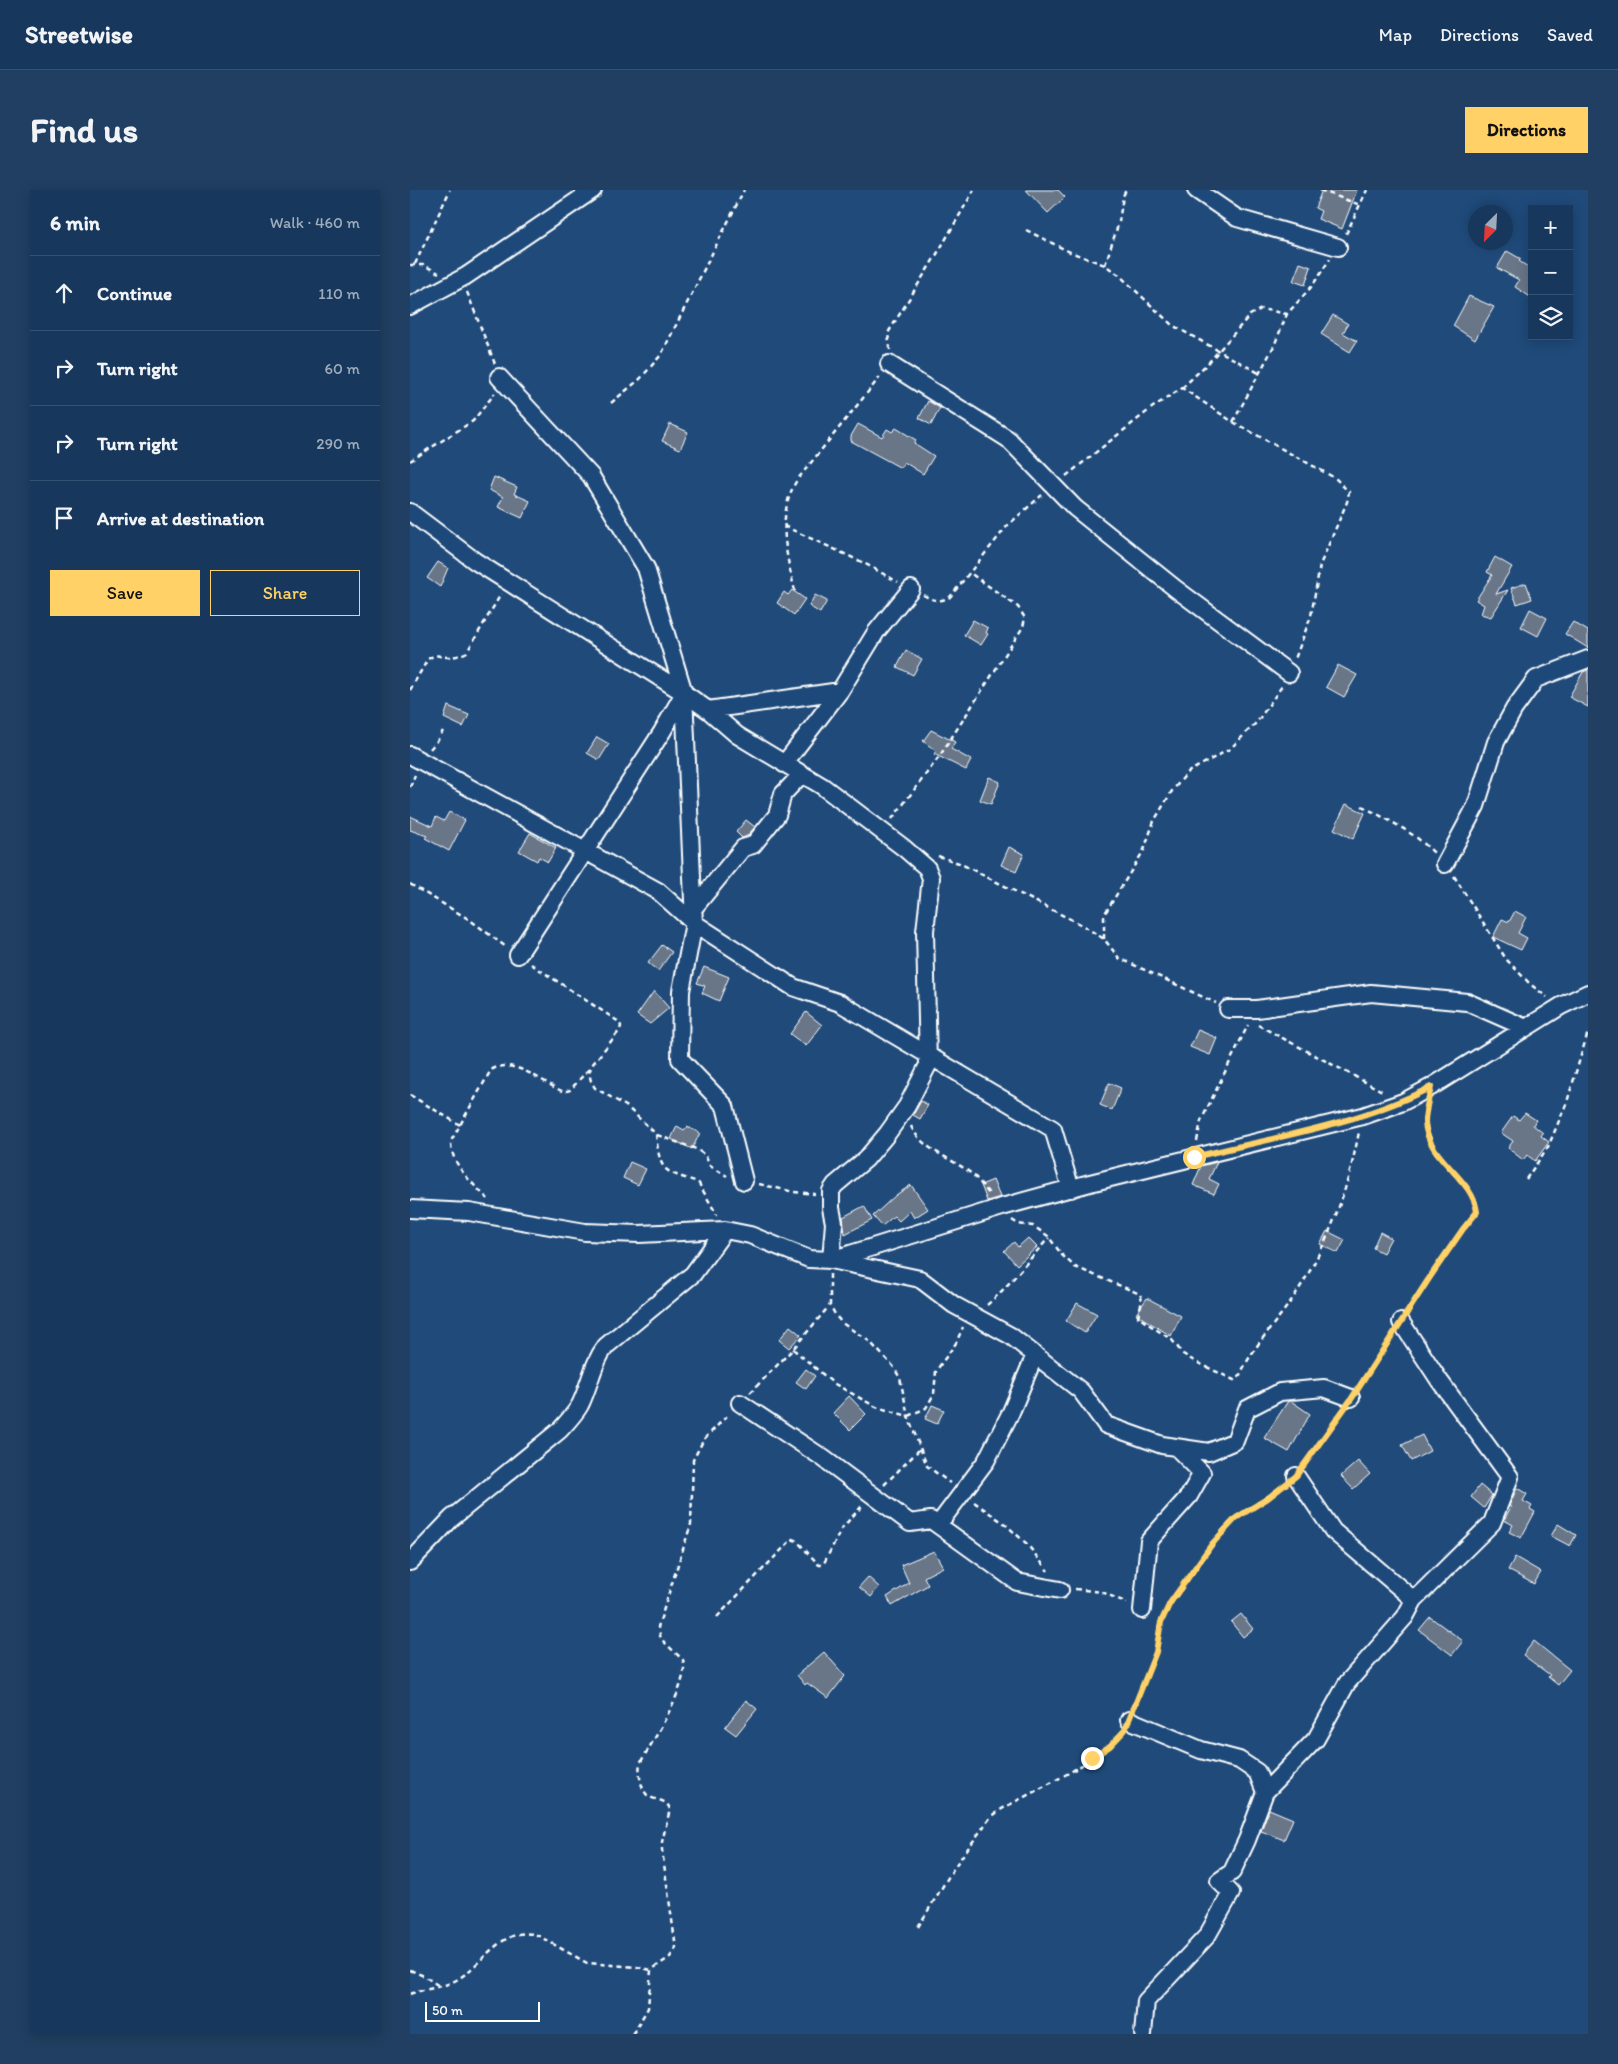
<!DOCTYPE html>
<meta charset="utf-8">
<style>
:root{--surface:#17385c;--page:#203f62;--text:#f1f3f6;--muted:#9eacbb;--line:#365272;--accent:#ffd166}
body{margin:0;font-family:Itim,sans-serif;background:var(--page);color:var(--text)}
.controls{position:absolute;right:15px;top:15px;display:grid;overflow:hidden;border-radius:0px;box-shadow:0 2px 12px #0003}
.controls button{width:45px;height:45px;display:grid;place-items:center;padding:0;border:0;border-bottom:1px solid var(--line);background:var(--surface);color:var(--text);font:25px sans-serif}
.compass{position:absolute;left:1058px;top:15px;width:45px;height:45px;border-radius:50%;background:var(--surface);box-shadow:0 2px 12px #0003;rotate:204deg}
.scale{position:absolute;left:15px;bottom:12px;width:115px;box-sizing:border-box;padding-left:5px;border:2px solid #fff;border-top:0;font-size:14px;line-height:18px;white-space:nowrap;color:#fff;-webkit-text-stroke:4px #1f4a7a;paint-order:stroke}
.stop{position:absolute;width:15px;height:15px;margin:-11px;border:4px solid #ffd166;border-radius:50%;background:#fff}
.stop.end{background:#ffd166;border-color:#fff;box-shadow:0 1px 5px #0008}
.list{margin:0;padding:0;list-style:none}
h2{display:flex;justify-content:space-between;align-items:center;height:65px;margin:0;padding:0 20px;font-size:21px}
h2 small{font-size:16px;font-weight:400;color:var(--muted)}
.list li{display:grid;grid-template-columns:32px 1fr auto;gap:15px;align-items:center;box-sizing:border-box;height:75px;padding:0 20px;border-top:1px solid var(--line)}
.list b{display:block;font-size:19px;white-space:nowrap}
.list em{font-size:16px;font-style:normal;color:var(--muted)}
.actions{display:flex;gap:10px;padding:15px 20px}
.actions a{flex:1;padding:11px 0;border:1px solid var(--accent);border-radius:0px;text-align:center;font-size:18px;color:var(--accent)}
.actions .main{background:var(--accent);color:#111}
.icon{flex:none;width:28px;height:28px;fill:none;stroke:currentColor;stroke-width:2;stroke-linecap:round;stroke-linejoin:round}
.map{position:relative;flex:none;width:1178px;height:1844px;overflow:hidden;border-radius:0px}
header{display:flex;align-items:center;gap:30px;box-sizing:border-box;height:70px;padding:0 25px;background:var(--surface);border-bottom:1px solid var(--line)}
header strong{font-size:24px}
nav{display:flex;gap:28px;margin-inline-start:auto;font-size:18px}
.intro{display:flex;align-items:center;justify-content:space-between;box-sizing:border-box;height:120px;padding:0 30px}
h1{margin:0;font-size:35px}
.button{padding:12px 22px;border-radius:0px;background:var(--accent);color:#111;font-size:18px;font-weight:700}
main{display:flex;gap:30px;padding:0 30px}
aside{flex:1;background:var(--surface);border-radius:0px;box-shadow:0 2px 12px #0003}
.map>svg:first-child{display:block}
.building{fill:#697688;stroke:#fff}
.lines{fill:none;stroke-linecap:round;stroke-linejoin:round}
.minor-casing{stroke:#fff;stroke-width:20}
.path{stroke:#fff;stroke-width:2.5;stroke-dasharray:5 4;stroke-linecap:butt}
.minor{stroke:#1f4a7a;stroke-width:16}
.route{stroke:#ffd166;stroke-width:6}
</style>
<header>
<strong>Streetwise</strong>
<nav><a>Map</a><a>Directions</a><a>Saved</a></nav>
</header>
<div class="intro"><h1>Find us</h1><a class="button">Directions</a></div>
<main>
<aside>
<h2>6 min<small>Walk · 460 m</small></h2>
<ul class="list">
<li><svg class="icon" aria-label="ahead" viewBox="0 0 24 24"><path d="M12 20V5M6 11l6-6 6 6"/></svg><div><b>Continue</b></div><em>110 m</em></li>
<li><svg class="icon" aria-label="right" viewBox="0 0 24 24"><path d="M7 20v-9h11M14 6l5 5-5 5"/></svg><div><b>Turn right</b></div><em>60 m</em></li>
<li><svg class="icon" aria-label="right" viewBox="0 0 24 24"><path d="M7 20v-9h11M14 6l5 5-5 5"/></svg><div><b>Turn right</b></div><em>290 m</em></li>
<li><svg class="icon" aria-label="arrive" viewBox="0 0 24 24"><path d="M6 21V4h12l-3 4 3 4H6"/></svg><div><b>Arrive at destination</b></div></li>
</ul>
<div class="actions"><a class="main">Save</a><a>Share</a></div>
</aside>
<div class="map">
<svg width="1178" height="1844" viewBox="0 0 1178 1844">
<rect width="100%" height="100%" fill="#1f4a7a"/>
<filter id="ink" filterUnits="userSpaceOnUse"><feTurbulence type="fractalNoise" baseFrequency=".02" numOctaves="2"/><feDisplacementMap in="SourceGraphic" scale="10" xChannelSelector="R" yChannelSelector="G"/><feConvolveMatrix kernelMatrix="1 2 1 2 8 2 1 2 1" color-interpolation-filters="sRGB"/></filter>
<g filter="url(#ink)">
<path class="building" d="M616 0H648L655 7 638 23Z
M912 0H947L932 39 908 29 911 21 905 18Z
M1097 61 1111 69 1109 71 1118 77 1122 71V108L1105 97 1109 90 1087 78Z
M890 73 901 77 895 95 883 91Z
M1059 106 1084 117 1065 150 1043 136Z
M923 125 938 134 933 143 947 151 940 162 911 144Z
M518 211 530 218 521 235 509 228Z
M260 234 278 242 270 259 252 251Z
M448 234 472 247 477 239 482 242 486 238 506 250 504 253 524 266 513 284 494 272 491 278 441 251V246Z
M84 287 107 297 104 304 120 311 112 328 88 317 93 307 79 300Z
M1085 367 1102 377 1086 404 1098 400 1081 427 1071 424 1074 415 1066 410 1082 385 1077 382Z
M28 372 38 378 30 397 17 388Z
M1116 393 1122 409 1107 414 1101 398Z
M382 400 395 409 384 425 367 413 374 402 378 405Z
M405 405 417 411 410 423 399 416Z
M1120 419 1137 428 1128 446 1111 437Z
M563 430 578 438 576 443 578 444 571 455 554 445Z
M1163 432 1178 441V458L1155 444Z
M496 460 512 469 503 485 487 477Z
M928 475 947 485 934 507 916 497Z
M1178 480V517L1159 507 1173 482Z
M38 516 59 525 53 537 34 528Z
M521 540 545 552 541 559 561 570 556 580 524 564 526 561 513 551Z
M187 547 199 554 189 570 177 563Z
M579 587 590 592 581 614 570 610Z
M936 614 955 623 943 649 924 639Z
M39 622 55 630 39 661 15 648 17 646 0 640V626L22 636 26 627 34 631Z
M336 630 345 637 337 646 332 648 326 642Z
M120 643 146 658 138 672 129 667 127 671 109 661Z
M599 657 614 664 606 682 591 675Z
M1105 721 1116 727 1108 743 1117 748 1111 760 1083 747 1092 729 1099 732Z
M252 755 262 762 248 781 238 773Z
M294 777 319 787 309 811 292 803 295 796 287 793Z
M244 801 259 818 240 834 227 825Z
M396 822 412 835 396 856 380 844Z
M788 840 807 848 800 865 780 857Z
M699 893 711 898 702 920 690 915Z
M511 911 518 915 510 929 503 925Z
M1115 923 1126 930 1123 935 1133 943 1131 946 1139 952 1125 971 1117 965 1113 970 1098 958 1103 951 1091 943 1103 926 1109 930Z
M267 936 274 940 277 937 290 943 282 959 261 949Z
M220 972 236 979 228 995 213 988Z
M807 972 799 989 809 994 804 1004 783 995 791 976Z
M583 990 590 1007 577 1011 571 995Z
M501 995 518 1019 504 1028 500 1021 489 1031 484 1026 472 1036 463 1026 486 1005Z
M454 1016 462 1030 435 1044 433 1027Z
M917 1041 935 1050 928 1063 910 1054Z
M970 1042 981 1048 973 1063 963 1058Z
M618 1048 627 1057 607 1075 594 1061 604 1052 608 1057Z
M737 1108 771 1126 761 1146 726 1124Z
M667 1113 687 1124 675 1143 656 1131Z
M380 1136 391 1145 379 1158 369 1150Z
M396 1179 405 1186 396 1199 386 1192Z
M439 1206 456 1224 440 1240 423 1223Z
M878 1211H881L900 1224 879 1262 854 1248Z
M522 1215 534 1220 527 1234 515 1229Z
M1012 1245 1020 1261 1001 1271 992 1255Z
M948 1271 960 1284 943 1299 931 1286Z
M1070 1295 1082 1305 1074 1318 1061 1307Z
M1107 1298 1117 1304 1113 1311 1122 1316 1120 1319 1125 1322 1111 1348 1099 1342 1103 1335 1094 1330 1101 1317 1099 1316Z
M1148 1334 1166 1345 1160 1356 1141 1346Z
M524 1361 533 1377 514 1387 518 1395 482 1416 477 1407 499 1393 491 1375Z
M1105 1367 1131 1382 1124 1394 1098 1380Z
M458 1387 469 1397 461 1407 449 1397Z
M831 1424 843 1439 833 1447 821 1432Z
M1020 1427 1053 1451 1042 1465 1009 1440Z
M1124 1451 1160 1480 1148 1495 1138 1487 1140 1485 1113 1465Z
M414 1462 435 1486 418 1508 397 1493 395 1495 387 1485Z
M336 1510 347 1519 326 1545 315 1537Z
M859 1619 883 1629 874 1650 851 1641Z"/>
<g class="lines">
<defs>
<path id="minor" d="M786 0 827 28 928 57
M0 116 56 86 183 0
M479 174 598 249 665 318 766 399 879 483
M89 187 181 286 236 378 274 503 284 733 271 801 270 869 315 916 334 991
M0 322 65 371 274 503 298 520 327 545 412 596 494 658 517 678 521 688 515 741 518 875 497 916 477 944 456 969 425 995 421 1001V1018L424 1033 421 1070 510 1089 544 1115 601 1146 671 1201 696 1235 752 1255 799 1262 825 1251 837 1219 870 1202 914 1198 941 1208
M298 520 430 501
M0 565 248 701 284 733 383 797 430 813 643 939 661 999
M374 574 430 501 466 442 501 399
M1035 674 1066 616 1086 552 1104 519 1126 489 1178 469
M283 719 333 658 343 655 367 625 373 604 392 584
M108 765 252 542 274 503
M818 819H847L961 803 1057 812 1116 838
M0 1019 59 1022 175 1042 229 1044 315 1040 340 1045 399 1069 421 1070 592 1017 680 993 953 926 993 912 1021 897 1151 816 1178 803
M330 1213 413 1268 500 1333 521 1330 607 1392 650 1400
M886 1286 923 1341 1004 1410
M528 1335 576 1271 601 1222 625 1165
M0 1372 42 1328 150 1240C157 1232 165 1224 170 1215 180 1195 182 1174 196 1156L283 1084 315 1040
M732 1420 739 1351 779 1306 792 1283 766 1257
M719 1530 791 1560 829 1570 847 1582 855 1602 837 1650 822 1682 809 1691 821 1703 797 1746 736 1811 733 1844
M855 1602 906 1549 937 1493 995 1427 1004 1410 1082 1333 1100 1287 1029 1190 991 1132"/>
</defs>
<use href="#minor" class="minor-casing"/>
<path class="path" d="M910 0 950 15
M616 40 660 62 695 75 709 85 762 135 849 183
M936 44 957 0
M5 74 40 0
M0 75H13L29 83
M695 75 709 32 713 6 716 0
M57 102 85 174
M480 160 478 143 530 59 564 0
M772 198 799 172 840 125 851 119 877 124
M201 213 230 189 251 165 334 0
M823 232 864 156 877 124 902 96 920 69
M0 271 63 231 85 203
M656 286 743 217 772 198 823 232 925 288 939 302 937 312 910 375 901 426 885 469
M374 336 452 372 488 392
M385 401C376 365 366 324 387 290L470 187
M513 405C523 410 529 413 540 407L598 335 632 305
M0 500 18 469 25 465C38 468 45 468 57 462L91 404
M20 559 27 551 33 541
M0 597 5 585
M952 616C978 630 1004 642 1024 663
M482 629 529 567 613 437 615 428 608 417 560 383
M528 666 549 673 672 735 694 749 709 768 806 813
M1044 686 1096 769 1120 794 1137 807
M0 694 60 730 96 757
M694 749V725L734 660 744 631 762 601 778 582 820 559 847 532 872 496
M121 774 209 832 211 836 210 840 182 875 179 883 181 891 185 898 216 916 246 944C250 983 253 981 288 992L307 1025
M848 835 974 902
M0 905 50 935
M501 936C513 963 549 969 568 990 572 995 576 1000 580 1005
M247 945 286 959 295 965 300 976 317 986
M787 951 791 931 838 835
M1116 989 1138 957 1157 912 1178 842
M349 994 384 1002 405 1004
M78 1009C62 993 40 974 41 951L81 880C103 866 133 893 154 902L160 900 179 879
M602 1030 608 1034 623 1036 638 1046 652 1065 665 1077 730 1104 732 1110 728 1127 762 1150 773 1164 784 1171 824 1190 829 1187C842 1158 865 1134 883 1108 918 1056 937 1003 949 942
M420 1084V1115L426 1126 432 1133 459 1151 483 1176 490 1188 498 1226 517 1276 540 1293
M577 1115C600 1095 618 1070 639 1048
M999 1119 1053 1039 1067 1022 1066 1012 1058 1000 1024 960 1015 933 1018 915
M383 1159 423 1193 466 1217 498 1226 516 1218 524 1204 526 1181 546 1153 553 1137
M950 1195 983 1145
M340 1203 383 1159 420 1115
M894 1275 933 1220
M474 1295 510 1259
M564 1312 595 1334 617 1354 638 1381
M665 1399 692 1402 717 1413
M307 1427 382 1349 387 1351 409 1375H413L432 1338 452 1316
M724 1516 746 1462 751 1432 761 1413 815 1338 826 1328 875 1295
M508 1737 545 1676 580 1628 590 1620C627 1599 683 1575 711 1544
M0 1780 14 1786 29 1796
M0 1804C16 1798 34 1798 48 1789 73 1774 93 1735 127 1745L177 1773 227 1777 241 1780
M223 1844 238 1818 241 1780 260 1767 266 1758 252 1660V1652L260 1619C256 1609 248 1611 240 1607 231 1603 228 1582 230 1573 242 1553 281 1491 273 1470L251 1449 248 1437 281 1334 283 1270 294 1249 319 1224"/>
<use href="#minor" class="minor"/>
</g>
</g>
<g class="lines" filter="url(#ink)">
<path class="route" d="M682 1568 700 1556 715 1540 746 1462 751 1432 760 1413 802 1354 826 1328 858 1308 886 1286 942 1208 1020 1087 1053 1039 1067 1022C1063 987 1017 970 1015 932 1015 921 1019 908 1021 897 950 934 862 948 784 967"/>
</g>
</svg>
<div class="controls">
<button>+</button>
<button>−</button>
<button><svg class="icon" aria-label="layers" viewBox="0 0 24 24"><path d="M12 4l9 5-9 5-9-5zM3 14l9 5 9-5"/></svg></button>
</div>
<svg class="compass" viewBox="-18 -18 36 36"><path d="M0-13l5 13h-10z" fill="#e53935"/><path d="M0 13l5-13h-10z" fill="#9eacbb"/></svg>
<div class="scale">50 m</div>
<div class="stop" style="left:784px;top:967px"></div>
<div class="stop end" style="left:682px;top:1568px"></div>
</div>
</main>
